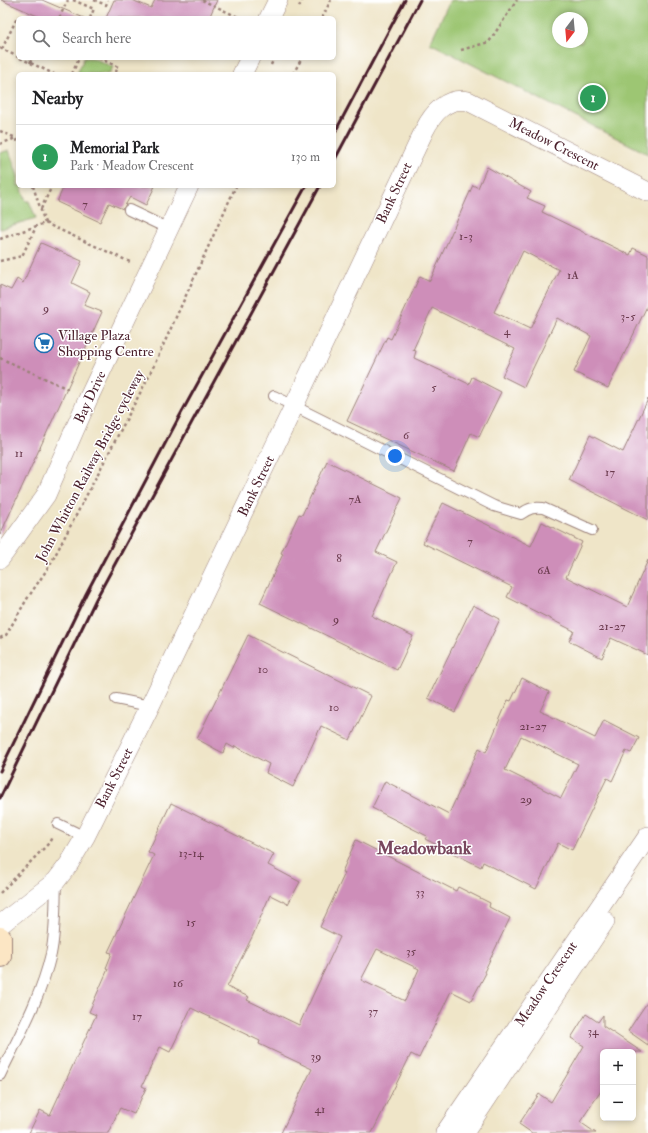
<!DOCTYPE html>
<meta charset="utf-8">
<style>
:root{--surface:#fff;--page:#f6f6f6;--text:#202124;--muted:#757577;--line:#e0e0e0;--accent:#1f6fb2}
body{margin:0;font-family:"IM FELL Double Pica",serif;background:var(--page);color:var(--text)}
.controls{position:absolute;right:12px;bottom:12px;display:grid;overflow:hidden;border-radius:6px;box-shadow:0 2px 6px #0003}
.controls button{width:36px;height:36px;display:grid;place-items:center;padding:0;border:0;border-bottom:1px solid var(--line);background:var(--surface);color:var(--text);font:20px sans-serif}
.compass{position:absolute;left:552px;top:12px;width:36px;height:36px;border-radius:50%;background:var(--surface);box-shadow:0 2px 6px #0003;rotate:196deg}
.you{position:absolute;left:395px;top:456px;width:14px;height:14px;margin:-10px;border:3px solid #fff;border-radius:50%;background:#1a73e8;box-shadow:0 0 0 6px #1a73e833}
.badge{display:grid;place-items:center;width:26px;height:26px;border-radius:50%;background:var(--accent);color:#fff;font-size:13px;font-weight:700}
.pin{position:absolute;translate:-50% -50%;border:2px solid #fff;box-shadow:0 1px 4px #0006}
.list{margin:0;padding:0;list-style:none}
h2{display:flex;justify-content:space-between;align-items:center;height:52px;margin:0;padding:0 16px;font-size:17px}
h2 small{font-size:13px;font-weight:400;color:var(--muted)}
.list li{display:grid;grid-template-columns:26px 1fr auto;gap:12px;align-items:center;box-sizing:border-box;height:64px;padding:0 16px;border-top:1px solid var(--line)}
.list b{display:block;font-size:15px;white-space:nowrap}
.list p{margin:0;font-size:13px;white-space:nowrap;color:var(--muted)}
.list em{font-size:13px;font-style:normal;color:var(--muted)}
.icon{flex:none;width:22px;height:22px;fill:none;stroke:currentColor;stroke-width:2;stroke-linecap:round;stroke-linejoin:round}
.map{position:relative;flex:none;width:648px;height:1133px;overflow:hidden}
.search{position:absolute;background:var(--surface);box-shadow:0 2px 6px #0003;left:16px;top:16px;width:320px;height:44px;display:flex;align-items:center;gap:10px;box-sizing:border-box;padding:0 14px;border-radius:6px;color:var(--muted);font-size:15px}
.panel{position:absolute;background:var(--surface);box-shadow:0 2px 6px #0003;left:16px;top:72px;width:320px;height:116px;border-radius:6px}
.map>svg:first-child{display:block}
.green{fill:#9dc673;stroke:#74724f;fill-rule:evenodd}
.building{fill:#ce8eb9;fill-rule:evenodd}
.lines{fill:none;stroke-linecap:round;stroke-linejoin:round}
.service-casing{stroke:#9c827a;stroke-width:12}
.minor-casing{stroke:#9c827a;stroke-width:20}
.secondary-casing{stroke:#9c827a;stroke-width:24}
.path{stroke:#9c827a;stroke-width:2.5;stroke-dasharray:3 3;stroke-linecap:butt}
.service{stroke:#fff;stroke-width:10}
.minor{stroke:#fff;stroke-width:19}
.secondary{stroke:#fce6c4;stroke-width:22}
.rail{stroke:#4a1f2b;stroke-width:3}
.labels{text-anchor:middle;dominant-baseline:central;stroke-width:3;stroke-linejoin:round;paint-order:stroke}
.number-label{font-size:12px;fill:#6b3b4e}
.street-label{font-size:14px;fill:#4a1f2b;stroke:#fff}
.poi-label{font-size:14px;fill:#4a1f2b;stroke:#fff;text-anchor:start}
.district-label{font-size:18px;font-weight:bold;fill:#78465d;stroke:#fff}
</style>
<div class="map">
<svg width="648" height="1133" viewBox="0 0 648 1133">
<rect width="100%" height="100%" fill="#fff"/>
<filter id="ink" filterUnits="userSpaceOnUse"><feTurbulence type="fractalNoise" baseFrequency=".025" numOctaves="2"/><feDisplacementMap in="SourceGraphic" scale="8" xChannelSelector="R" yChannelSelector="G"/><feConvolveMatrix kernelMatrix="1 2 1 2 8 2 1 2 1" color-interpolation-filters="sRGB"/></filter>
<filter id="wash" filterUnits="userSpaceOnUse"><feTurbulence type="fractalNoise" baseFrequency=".012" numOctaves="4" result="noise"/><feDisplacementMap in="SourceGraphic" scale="16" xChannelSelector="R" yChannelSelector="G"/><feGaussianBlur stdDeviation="0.9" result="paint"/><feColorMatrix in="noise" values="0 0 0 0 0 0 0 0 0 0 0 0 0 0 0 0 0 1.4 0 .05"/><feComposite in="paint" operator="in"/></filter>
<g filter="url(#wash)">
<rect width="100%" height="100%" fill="#efe5c8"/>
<path class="green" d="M450 0H648V154L430 43ZM558 18H582V42H558Z
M84 58H93L113 67 109 74H77Z
M9 150 18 176V186H21L26 201H29L36 218 0 229V153Z"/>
<g id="blocks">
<path class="building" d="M1 0H42L84 18H42Z
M114 0H132L151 8 155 0H217L209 18H106Z
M487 167 531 192 527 198 545 206 542 212 630 255 633 248 648 255V304L608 388 574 372 591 336 557 318 524 387 502 376 515 349 432 308 413 350 416 351 414 358 469 384 472 377 501 392 479 437 471 433 454 471 347 421 387 337 391 339 420 276 430 281 473 185 478 188ZM523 251 559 270 530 329 494 312Z
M64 186H155L146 205 130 197 123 209 109 203 100 222 57 202Z
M41 243 82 261 72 283 90 292 84 305 102 312 0 535V285L11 290 17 279 23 283Z
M648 399V520L569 480 590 435 623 452Z
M327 461 402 498 376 552 397 562 372 616 413 636 397 670 260 603 283 554 281 553 299 514 302 515Z
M443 503 531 546 542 522 582 542 566 577 627 607 648 560V655L611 638 602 658 569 641 574 631 507 597 512 587 423 543Z
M473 605 500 619 455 712 428 698Z
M248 635 371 696 350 740 321 726 293 787 266 773 269 764 235 746 234 748 227 744 223 753 197 739Z
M522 678 549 692 540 711 595 738 604 720 639 738 631 753 626 751 612 781 607 778 572 850 558 843 536 889 483 862 481 867 425 839 427 836 372 808 385 781 449 814 479 748 486 752 508 700 511 701ZM521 736 578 764 561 798 505 770Z
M171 803 274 854 268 865 300 882 288 904 270 895 253 935 227 987 249 997 247 1000 299 1025 340 937 320 927 345 873 342 872 356 840 456 891 458 887 490 903 489 907 510 918 484 972 486 973 471 1001 451 991 419 1058 411 1054 372 1133H281L312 1069 259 1044 260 1041 191 1008 170 1052 160 1047 142 1086 146 1088 134 1114 120 1108 108 1133H29L40 1110 50 1115 96 1015 89 1012 108 969 106 968 112 953 108 952 154 855 148 852ZM377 949 419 969 405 1001 361 980Z
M648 1001V1045L628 1031Z
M586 1014 598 1022 603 1015V1026L642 1052H603V1088L580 1122 596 1133H532L519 1124 539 1094 551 1102 584 1046 571 1038Z"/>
</g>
</g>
<g filter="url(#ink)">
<use href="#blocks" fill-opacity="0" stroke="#9c827a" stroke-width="1"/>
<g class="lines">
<defs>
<path id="service" d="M129 210 169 229
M274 396 494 506 521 514C529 508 534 507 543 508L592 530
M116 699 150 706
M58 824 85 837
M0 1075C19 1036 41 997 51 954 56 930 55 905 56 881"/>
<path id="minor" d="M269 18 278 0
M242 74 250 58
M0 559 46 495 88 399 189 186
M0 925 56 881 69 864 85 837 150 706 294 406 424 131C433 113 446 97 468 101L648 192
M445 1133 648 836
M464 1133 605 921"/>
<path id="secondary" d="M0 938V956"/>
</defs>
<use href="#service" class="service-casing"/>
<use href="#minor" class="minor-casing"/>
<use href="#secondary" class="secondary-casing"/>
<path class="path" d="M73 0 94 9 90 18
M94 0 106 5 108 0
M202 0 240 18
M299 7 302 0
M59 18 68 0
M322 18 331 0
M0 48 18 57
M2 49 16 20 18 21
M461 50 489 42 517 0
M20 58 54 74
M99 58 118 67 115 74
M30 63 32 58
M271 65 274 58
M72 74 79 58
M293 74 302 58
M0 131 16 138
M0 144 16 138 18 143
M33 186 45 223
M41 209 52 186
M0 239 45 223 130 262
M0 261 22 256 36 227
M0 358 70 390
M0 638 6 635 27 599 50 565 150 374 236 186
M0 893 49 843 52 837"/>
<use href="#service" class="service"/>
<use href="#minor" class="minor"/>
<use href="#secondary" class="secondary"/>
<path class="rail" d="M334 134 405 0
M334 161 420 0
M0 771 86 594 177 421 306 186
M0 798 96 599 320 186"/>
</g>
</g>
<defs>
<symbol id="supermarket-ring" viewBox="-11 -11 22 22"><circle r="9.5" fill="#fff" stroke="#1f6fb2" stroke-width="1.5"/><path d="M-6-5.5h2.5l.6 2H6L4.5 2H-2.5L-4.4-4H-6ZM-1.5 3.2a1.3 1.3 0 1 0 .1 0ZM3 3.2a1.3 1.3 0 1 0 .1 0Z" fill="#1f6fb2"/></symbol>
</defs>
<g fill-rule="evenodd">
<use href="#supermarket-ring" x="33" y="332" width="22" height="22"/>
</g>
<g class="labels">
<g class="number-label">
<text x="85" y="204">7</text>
<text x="466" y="236">1-3</text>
<text x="573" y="275">1A</text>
<text x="46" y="308">9</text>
<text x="628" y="316">3-5</text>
<text x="507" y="331">4</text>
<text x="434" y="387">5</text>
<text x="406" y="435">6</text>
<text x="19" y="453">11</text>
<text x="610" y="472">17</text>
<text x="355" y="499">7A</text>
<text x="470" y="541">7</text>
<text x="339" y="558">8</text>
<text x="544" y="570">6A</text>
<text x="336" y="619">9</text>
<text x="612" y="626">21-27</text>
<text x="263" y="669">10</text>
<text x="334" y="707">10</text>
<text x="533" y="726">21-27</text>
<text x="526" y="799">29</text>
<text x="191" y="853">13-14</text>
<text x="420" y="892">33</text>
<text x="191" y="922">15</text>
<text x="411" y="951">35</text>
<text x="178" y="983">16</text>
<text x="373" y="1011">37</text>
<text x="137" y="1016">17</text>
<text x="593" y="1031">34</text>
<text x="316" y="1056">39</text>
<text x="320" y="1109">41</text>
</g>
<g class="street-label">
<text transform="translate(554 144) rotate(27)">Meadow Crescent</text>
<text transform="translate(394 193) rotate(-65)">Bank Street</text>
<text transform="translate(90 397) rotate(-65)">Bay Drive</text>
<text transform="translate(90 466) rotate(-62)">John Whitton Railway Bridge cycleway</text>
<text transform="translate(256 486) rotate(-64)">Bank Street</text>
<text transform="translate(114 778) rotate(-63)">Bank Street</text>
<text transform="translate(546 984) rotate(-56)">Meadow Crescent</text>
</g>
<g class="poi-label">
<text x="58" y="335">Village Plaza<tspan x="58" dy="16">Shopping Centre</tspan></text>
</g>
<g class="district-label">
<text x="424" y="848">Meadowbank</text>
</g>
</g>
</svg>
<div class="controls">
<button>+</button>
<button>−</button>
</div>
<svg class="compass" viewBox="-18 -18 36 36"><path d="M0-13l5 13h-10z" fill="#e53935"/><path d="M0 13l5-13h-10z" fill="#757577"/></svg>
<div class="you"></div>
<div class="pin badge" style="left:593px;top:98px;background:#2e9e5b">1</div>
<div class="search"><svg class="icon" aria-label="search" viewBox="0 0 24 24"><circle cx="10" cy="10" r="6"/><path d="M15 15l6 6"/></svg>Search here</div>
<section class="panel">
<h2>Nearby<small></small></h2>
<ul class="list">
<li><span class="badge" style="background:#2e9e5b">1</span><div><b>Memorial Park</b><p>Park · Meadow Crescent</p></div><em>130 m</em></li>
</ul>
</section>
</div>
